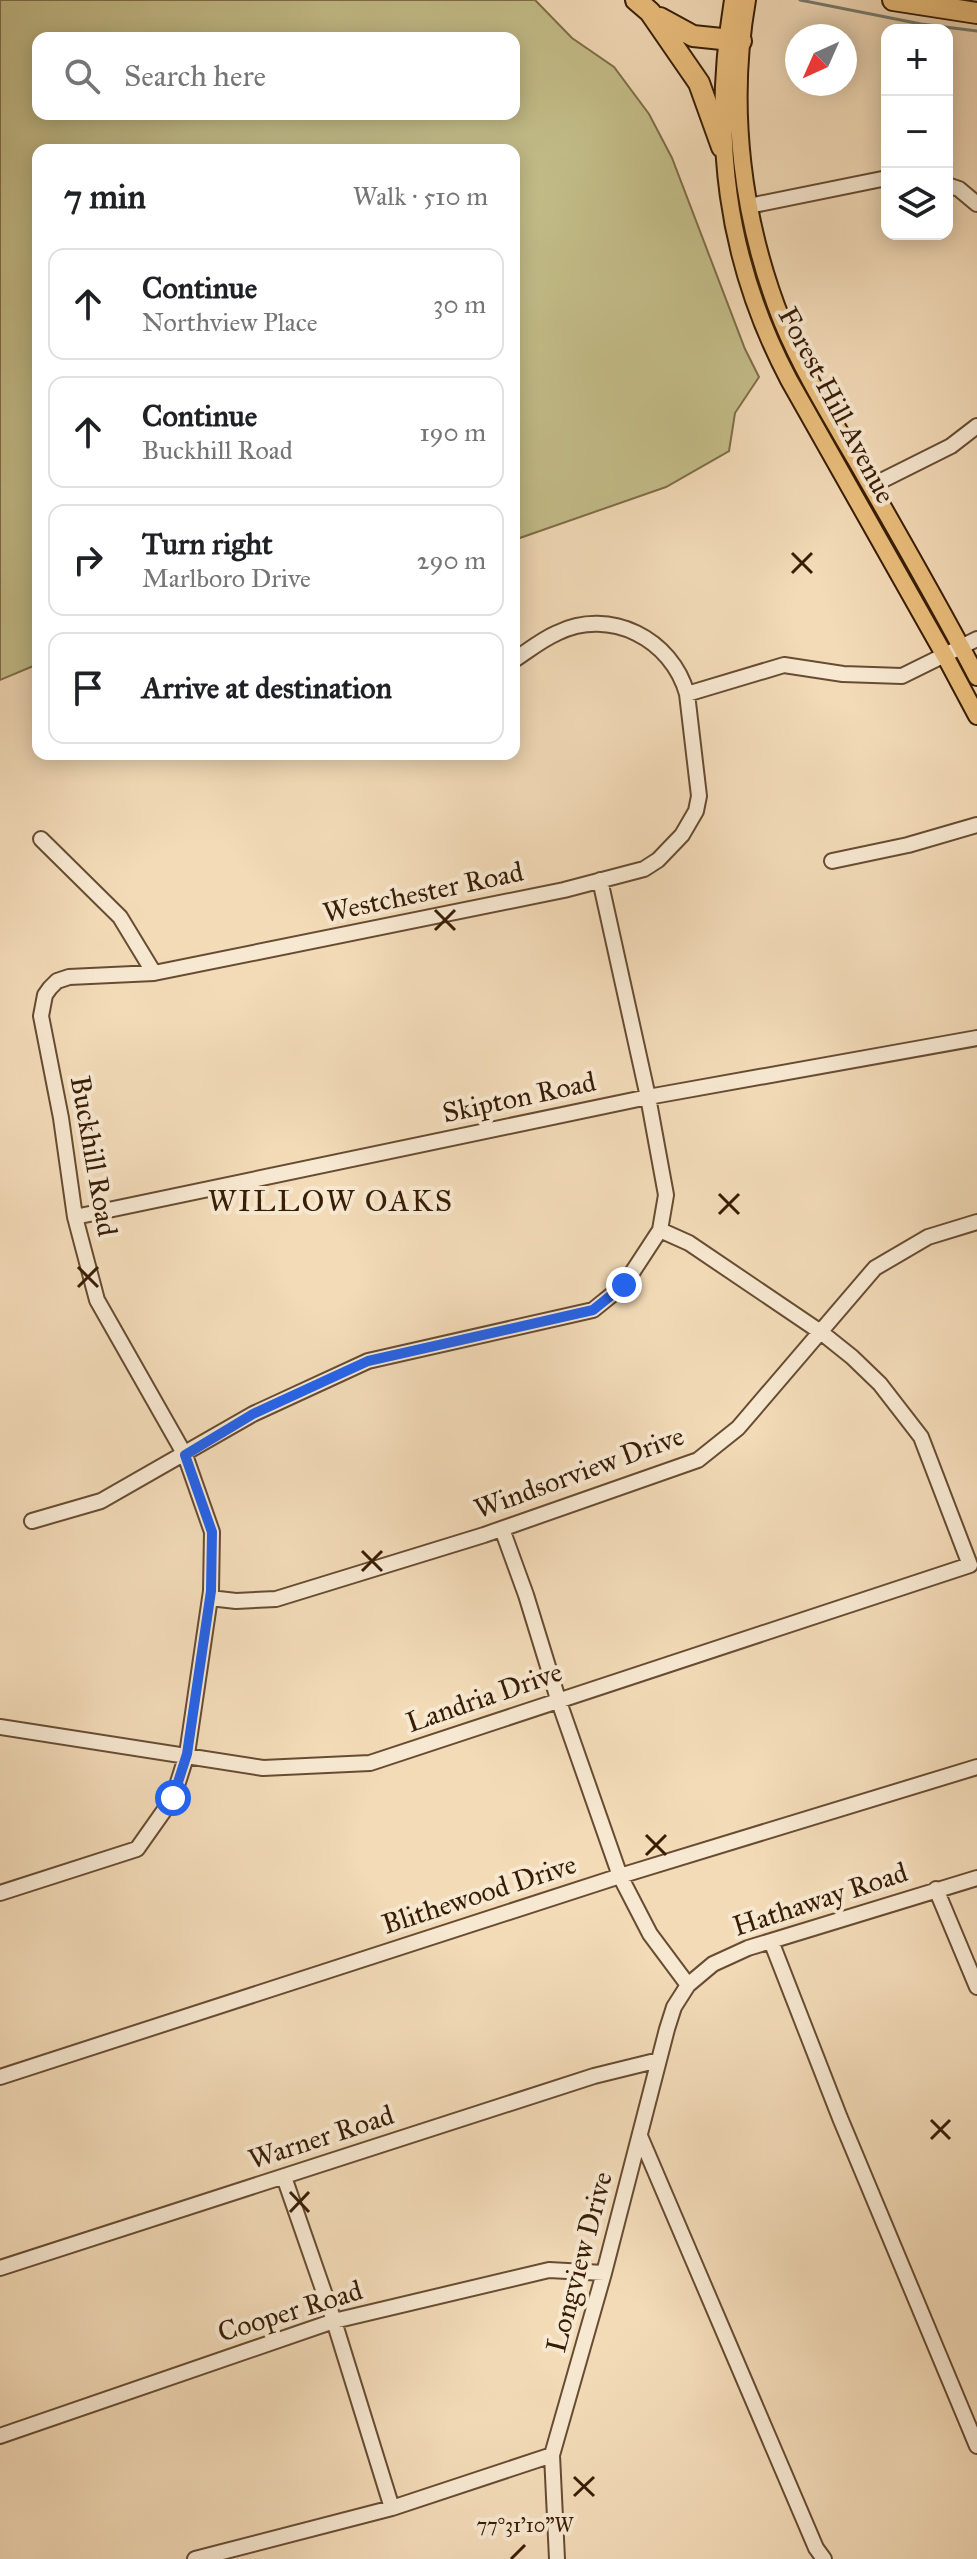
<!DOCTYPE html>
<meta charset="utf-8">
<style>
:root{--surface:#fff;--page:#f2f2f2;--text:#202124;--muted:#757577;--line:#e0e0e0}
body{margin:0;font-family:"IM FELL Great Primer",serif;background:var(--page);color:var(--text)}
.controls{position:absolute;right:24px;top:24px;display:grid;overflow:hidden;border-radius:16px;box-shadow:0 4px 20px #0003}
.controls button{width:72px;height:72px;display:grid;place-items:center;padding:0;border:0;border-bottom:2px solid var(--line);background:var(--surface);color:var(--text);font:40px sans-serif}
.compass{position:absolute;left:785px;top:24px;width:72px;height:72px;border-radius:50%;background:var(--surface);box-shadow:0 4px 20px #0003;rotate:225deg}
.stop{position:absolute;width:24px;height:24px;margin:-18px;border:6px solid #2563eb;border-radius:50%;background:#fff}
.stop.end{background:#2563eb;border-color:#fff;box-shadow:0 2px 8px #0008}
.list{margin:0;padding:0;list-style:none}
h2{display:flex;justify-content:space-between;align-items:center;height:104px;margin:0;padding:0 32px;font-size:34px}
h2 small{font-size:26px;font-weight:400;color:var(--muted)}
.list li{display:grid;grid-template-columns:52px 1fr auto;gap:24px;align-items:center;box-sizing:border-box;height:112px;margin:0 16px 16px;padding:0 16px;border:2px solid var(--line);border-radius:16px}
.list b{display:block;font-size:30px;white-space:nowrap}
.list p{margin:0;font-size:26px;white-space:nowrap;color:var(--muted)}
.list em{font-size:26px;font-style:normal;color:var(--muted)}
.icon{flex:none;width:44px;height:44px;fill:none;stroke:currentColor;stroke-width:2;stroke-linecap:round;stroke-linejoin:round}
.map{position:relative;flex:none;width:977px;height:2559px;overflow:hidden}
.search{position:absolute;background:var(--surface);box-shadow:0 4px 20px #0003;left:32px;top:32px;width:488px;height:88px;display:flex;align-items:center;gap:20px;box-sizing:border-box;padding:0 28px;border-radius:16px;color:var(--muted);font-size:30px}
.panel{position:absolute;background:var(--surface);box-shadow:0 4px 20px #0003;left:32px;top:144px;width:488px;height:616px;border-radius:16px}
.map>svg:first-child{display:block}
.green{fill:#c3bd89;stroke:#7e6d47;stroke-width:2;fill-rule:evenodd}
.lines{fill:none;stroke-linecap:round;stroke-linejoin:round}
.stream{stroke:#757b70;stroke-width:3}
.minor-casing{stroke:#674c32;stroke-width:18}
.major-casing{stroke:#381d05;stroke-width:20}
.highway-casing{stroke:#381d05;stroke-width:24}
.minor{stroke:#f7e8d1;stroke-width:14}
.major{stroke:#eabe7c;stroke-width:16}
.highway{stroke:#eabe7c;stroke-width:20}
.route{stroke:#2563eb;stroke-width:10}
.ticks{fill:none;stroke:#381d05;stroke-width:3}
.labels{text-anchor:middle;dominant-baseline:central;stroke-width:8;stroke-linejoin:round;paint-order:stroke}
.street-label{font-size:28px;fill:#381d05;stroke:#f7e8d1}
.neighbourhood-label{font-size:30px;letter-spacing:2px;fill:#381d05;stroke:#f7e8d1}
.ticks-label{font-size:20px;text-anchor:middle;fill:#381d05;stroke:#f7e8d1;stroke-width:8;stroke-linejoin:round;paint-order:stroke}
</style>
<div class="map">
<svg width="977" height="2559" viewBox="0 0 977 2559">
<rect width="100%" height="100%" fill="#f3dbb8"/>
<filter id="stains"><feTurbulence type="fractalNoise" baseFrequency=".0025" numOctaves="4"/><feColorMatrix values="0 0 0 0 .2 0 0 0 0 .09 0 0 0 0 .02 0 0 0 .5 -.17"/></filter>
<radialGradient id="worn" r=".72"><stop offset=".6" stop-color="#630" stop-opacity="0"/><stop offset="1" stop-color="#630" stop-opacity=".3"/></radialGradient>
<path class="green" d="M0 0H535L572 38 614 67 649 114 672 158 745 349 759 377 735 413 729 451 666 487 514 540V150H38V664L0 680ZM38 38H514V114H38Z"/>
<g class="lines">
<path class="stream" d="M800 0 921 24 977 31"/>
<defs>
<path id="minor" d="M947 185 959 189 977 204
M749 206 887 178
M871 486 951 446 977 426
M687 694 784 665 843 674 902 676 977 639
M41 839 120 917 154 973
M832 861 908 845 977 825
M75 1217 648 1097 977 1038
M32 1521 101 1501 253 1414 368 1361 593 1310 624 1285 660 1230 666 1195 648 1097 600 880
M502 1529 526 1595 558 1699 620 1876 650 1934 688 1985
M210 1598 236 1601 276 1599 484 1535 698 1460 738 1428 875 1268 928 1237 977 1222
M0 1727 263 1768 370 1763 970 1565 921 1437 880 1384 852 1357 822 1333 689 1243 660 1230
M936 1889 977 1987
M0 1893 137 1849 173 1798 187 1754 211 1591 212 1532 185 1455 97 1300 75 1217 61 1118 41 1016 45 995 50 988 57 981 69 977 154 973 564 890 644 869 658 860 682 835 696 811 699 796 687 694C672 639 610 607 557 633 541 640 528 651 514 660
M771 1941 840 2118 977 2446
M0 2077 620 1876 977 1767
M640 2136 816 2548 824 2559
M284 2177 334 2321 392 2508
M0 2268 594 2076 659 2060
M0 2436 334 2321 549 2270 604 2273
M195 2559 392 2508 552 2455
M557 2559 552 2455 604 2273 667 2029 674 2007 688 1985 713 1964 748 1948 977 1878"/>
<path id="major" d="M733 0C711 135 725 259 789 380L945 656 977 716
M747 0C728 108 742 220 782 321 802 370 830 415 856 460 897 532 939 604 977 677"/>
<path id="highway" d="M636 0 650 12 699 83 722 147
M893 0 977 13
M660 18 693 36 741 41"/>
</defs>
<use href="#minor" class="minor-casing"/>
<use href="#major" class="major-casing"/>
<use href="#highway" class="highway-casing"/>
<use href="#minor" class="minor"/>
<use href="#major" class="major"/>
<use href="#highway" class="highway"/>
</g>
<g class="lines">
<path class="route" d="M173 1798 187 1754 211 1591 212 1532 185 1455 253 1414 368 1361 593 1310 624 1285"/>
</g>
<path class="ticks" d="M792 553 812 573M792 573 812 553M435 910 455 930M435 930 455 910M719 1194 739 1214M719 1214 739 1194M78 1267 98 1287M78 1287 98 1267M362 1551 382 1571M362 1571 382 1551M646 1835 666 1855M646 1855 666 1835M931 2120 950 2139M931 2139 950 2120M290 2192 309 2212M290 2212 309 2192M574 2477 594 2496M574 2496 594 2477M511 2559 525 2545"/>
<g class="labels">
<g class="street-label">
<text transform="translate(837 405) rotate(62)">Forest Hill Avenue</text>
<text transform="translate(423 892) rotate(-12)">Westchester Road</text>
<text transform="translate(519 1097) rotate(-12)">Skipton Road</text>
<text transform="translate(94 1156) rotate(80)">Buckhill Road</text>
<text transform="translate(579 1472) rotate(-20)">Windsorview Drive</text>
<text transform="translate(484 1697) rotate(-19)">Landria Drive</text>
<text transform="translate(479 1894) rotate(-18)">Blithewood Drive</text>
<text transform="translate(820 1899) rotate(-18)">Hathaway Road</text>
<text transform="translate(321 2137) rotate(-18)">Warner Road</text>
<text transform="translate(579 2262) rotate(-75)">Longview Drive</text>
<text transform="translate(290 2311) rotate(-17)">Cooper Road</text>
</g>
<g class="neighbourhood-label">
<text x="331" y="1201">WILLOW OAKS</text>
</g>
</g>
<g class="ticks-label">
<text x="525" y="2532">77°31'10"W</text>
</g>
<rect width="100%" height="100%" filter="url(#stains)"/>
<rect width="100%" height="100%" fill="url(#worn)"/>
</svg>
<div class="controls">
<button>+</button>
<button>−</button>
<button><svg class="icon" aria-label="layers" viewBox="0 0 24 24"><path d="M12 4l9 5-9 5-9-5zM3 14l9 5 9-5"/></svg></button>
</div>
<svg class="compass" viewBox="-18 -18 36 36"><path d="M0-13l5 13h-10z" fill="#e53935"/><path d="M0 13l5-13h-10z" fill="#757577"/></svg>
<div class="stop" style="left:173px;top:1798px"></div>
<div class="stop end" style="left:624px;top:1285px"></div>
<div class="search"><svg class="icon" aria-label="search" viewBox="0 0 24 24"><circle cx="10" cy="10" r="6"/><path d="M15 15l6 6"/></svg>Search here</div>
<section class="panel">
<h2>7 min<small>Walk · 510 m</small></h2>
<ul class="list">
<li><svg class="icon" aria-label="ahead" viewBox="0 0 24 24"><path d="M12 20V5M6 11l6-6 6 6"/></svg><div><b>Continue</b><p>Northview Place</p></div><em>30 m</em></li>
<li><svg class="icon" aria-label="ahead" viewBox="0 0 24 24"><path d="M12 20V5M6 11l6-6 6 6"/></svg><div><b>Continue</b><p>Buckhill Road</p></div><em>190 m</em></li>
<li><svg class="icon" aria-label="right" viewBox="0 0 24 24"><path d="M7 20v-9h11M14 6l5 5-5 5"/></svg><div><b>Turn right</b><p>Marlboro Drive</p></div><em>290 m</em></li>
<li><svg class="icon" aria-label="arrive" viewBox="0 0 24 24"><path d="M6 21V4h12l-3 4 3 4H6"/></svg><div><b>Arrive at destination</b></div></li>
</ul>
</section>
</div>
